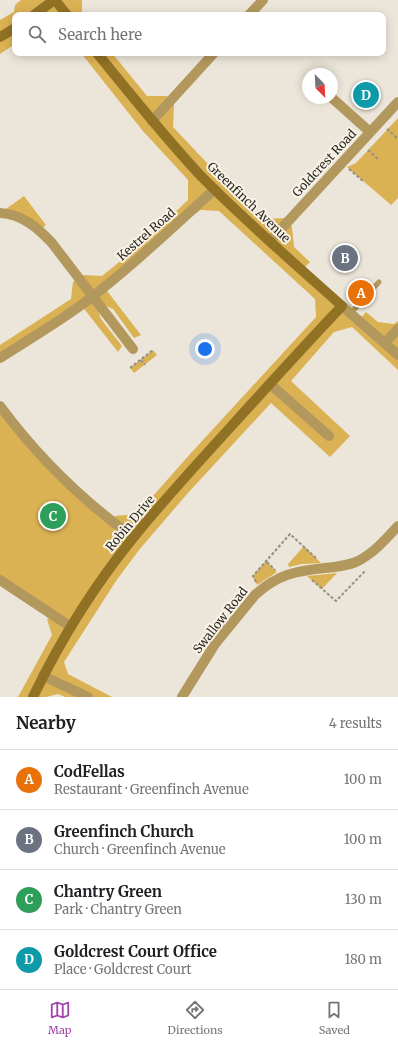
<!DOCTYPE html>
<meta charset="utf-8">
<style>
:root{--surface:#fff;--page:#f6f6f6;--text:#202124;--muted:#757577;--line:#e0e0e0;--accent:#a244ac}
body{margin:0;font-family:Merriweather,serif;background:var(--page);color:var(--text)}
.compass{position:absolute;left:302px;top:68px;width:36px;height:36px;border-radius:50%;background:var(--surface);box-shadow:0 2px 10px #0003;rotate:156deg}
.you{position:absolute;left:205px;top:349px;width:14px;height:14px;margin:-10px;border:3px solid #fff;border-radius:50%;background:#1a73e8;box-shadow:0 0 0 6px #1a73e833}
.badge{display:grid;place-items:center;width:26px;height:26px;border-radius:50%;background:var(--accent);color:#fff;font-size:13px;font-weight:700}
.pin{position:absolute;translate:-50% -50%;border:2px solid #fff;box-shadow:0 1px 4px #0006}
.list{margin:0;padding:0;list-style:none}
h2{display:flex;justify-content:space-between;align-items:center;height:52px;margin:0;padding:0 16px;font-size:17px}
h2 small{font-size:13px;font-weight:400;color:var(--muted)}
.list li{display:grid;grid-template-columns:26px 1fr auto;gap:12px;align-items:center;box-sizing:border-box;height:60px;padding:0 16px;border-top:1px solid var(--line)}
.list b{display:block;font-size:15px;white-space:nowrap}
.list p{margin:0;font-size:13px;white-space:nowrap;color:var(--muted)}
.list em{font-size:13px;font-style:normal;color:var(--muted)}
.icon{flex:none;width:22px;height:22px;fill:none;stroke:currentColor;stroke-width:2;stroke-linecap:round;stroke-linejoin:round}
.map{position:relative;flex:none;width:398px;height:697px;overflow:hidden}
.search{position:absolute;background:var(--surface);box-shadow:0 2px 10px #0003;left:12px;right:12px;top:12px;height:44px;display:flex;align-items:center;gap:10px;box-sizing:border-box;padding:0 14px;border-radius:8px;color:var(--muted);font-size:15px}
.sheet{height:292px;background:var(--surface)}
nav{display:flex;justify-content:space-around;align-items:center;box-sizing:border-box;height:56px;border-top:1px solid var(--line);background:var(--surface);font-size:11px;color:var(--muted)}
nav a{display:grid;justify-items:center;gap:2px}
nav .on{color:var(--accent)}
.map>svg:first-child{display:block}
.green{fill:#dbb253}
.lines{fill:none;stroke-linecap:round;stroke-linejoin:round}
.path{stroke:#938f86;stroke-width:2;stroke-dasharray:3 2;stroke-linecap:butt}
.lane{stroke:#b2985d;stroke-width:5}
.street{stroke:#b2985d;stroke-width:10}
.secondary{stroke:#917225;stroke-width:10}
.labels{text-anchor:middle;dominant-baseline:central;stroke-width:4;stroke-linejoin:round;paint-order:stroke}
.street-label{font-size:12px;fill:#2a2823;stroke:#f9f3e7}
</style>
<div class="map">
<svg width="398" height="697" viewBox="0 0 398 697">
<rect width="100%" height="100%" fill="#ece6da"/>
<path class="green" d="M21 0H82V15H15V44L0 54V20L14 12 15 5Z
M81 53H112L147 96H167L174 105 173 127 224 181 264 219 285 218 292 227 294 247 310 262 302 270 359 320 366 312 378 322 394 324 398 321V370L352 327 334 332 291 381 350 436 330 457 271 403 187 494 139 550 116 581 64 662 68 674 112 697H65L58 694 46 697H18L52 635 47 619 53 616 0 580V406L15 426 111 521 115 516 137 514 191 453 316 317 315 299 219 211 200 210 197 213 193 209 104 287 141 335 134 338 113 309 104 305 98 310 101 319 122 346 118 352 81 305 0 358V345L71 299 73 282 84 275 102 276 140 245 188 200V180L142 130Z
M398 118V198L391 205 347 167 356 163Z
M24 196 46 225 40 230 6 209Z
M153 350 157 355 134 373 130 368Z
M304 546 321 563 302 564 289 567 288 564Z
M266 561 277 572 257 585 253 576Z
M337 573 322 589 307 576Z"/>
<g class="lines">
<path class="path" d="M387 129 398 139
M368 150 379 160
M349 169 363 181
M141 360 145 365
M130 368 153 350
M267 562 275 570
M312 580 336 601 366 570
M256 582 253 576 290 534 317 559"/>
<path class="lane" d="M351 313 379 282"/>
<path class="street" d="M249 15 263 0
M332 98 370 132
M152 121 214 53
M0 213C22 214 38 228 52 243L133 349
M270 241 398 102
M342 306 398 355
M385 343 398 329
M0 358C28 340 57 323 84 303 130 268 172 228 215 189
M270 384 329 436
M0 406C37 456 83 501 133 537
M0 580 71 627
M43 676 88 697
M182 697 215 644 255 595C278 574 296 571 325 568 336 567 346 566 356 562 373 554 385 540 398 526"/>
<path class="secondary" d="M55 0 67 15
M34 15 54 0
M0 37 15 28
M33 697C60 641 94 586 133 538 163 501 195 466 227 431 265 389 303 347 342 306 294 263 244 220 199 174 163 135 130 94 97 53"/>
</g>
<g class="labels">
<g class="street-label">
<text transform="translate(324 163) rotate(-47)">Goldcrest Road</text>
<text transform="translate(249 202) rotate(44)">Greenfinch Avenue</text>
<text transform="translate(146 234) rotate(-41)">Kestrel Road</text>
<text transform="translate(130 523) rotate(-50)">Robin Drive</text>
<text transform="translate(220 620) rotate(-52)">Swallow Road</text>
</g>
</g>
</svg>
<svg class="compass" viewBox="-18 -18 36 36"><path d="M0-13l5 13h-10z" fill="#e53935"/><path d="M0 13l5-13h-10z" fill="#757577"/></svg>
<div class="you"></div>
<div class="pin badge" style="left:361px;top:293px;background:#e8710a">A</div>
<div class="pin badge" style="left:345px;top:258px;background:#6b7280">B</div>
<div class="pin badge" style="left:53px;top:516px;background:#2e9e5b">C</div>
<div class="pin badge" style="left:366px;top:95px;background:#0f9aa8">D</div>
<div class="search"><svg class="icon" aria-label="search" viewBox="0 0 24 24"><circle cx="10" cy="10" r="6"/><path d="M15 15l6 6"/></svg>Search here</div>
</div>
<section class="sheet">
<h2>Nearby<small>4 results</small></h2>
<ul class="list">
<li><span class="badge" style="background:#e8710a">A</span><div><b>CodFellas</b><p>Restaurant · Greenfinch Avenue</p></div><em>100 m</em></li>
<li><span class="badge" style="background:#6b7280">B</span><div><b>Greenfinch Church</b><p>Church · Greenfinch Avenue</p></div><em>100 m</em></li>
<li><span class="badge" style="background:#2e9e5b">C</span><div><b>Chantry Green</b><p>Park · Chantry Green</p></div><em>130 m</em></li>
<li><span class="badge" style="background:#0f9aa8">D</span><div><b>Goldcrest Court Office</b><p>Place · Goldcrest Court</p></div><em>180 m</em></li>
</ul>
</section>
<nav>
<a class="on"><svg class="icon" aria-label="map" viewBox="0 0 24 24"><path d="M3 6l6-2 6 2 6-2v14l-6 2-6-2-6 2zM9 4v14M15 6v14"/></svg>Map</a>
<a><svg class="icon" aria-label="directions" viewBox="0 0 24 24"><path d="M12 3l9 9-9 9-9-9zM9 14v-3h6M13 9l2 2-2 2"/></svg>Directions</a>
<a><svg class="icon" aria-label="saved" viewBox="0 0 24 24"><path d="M7 4h10v16l-5-4-5 4z"/></svg>Saved</a>
</nav>
